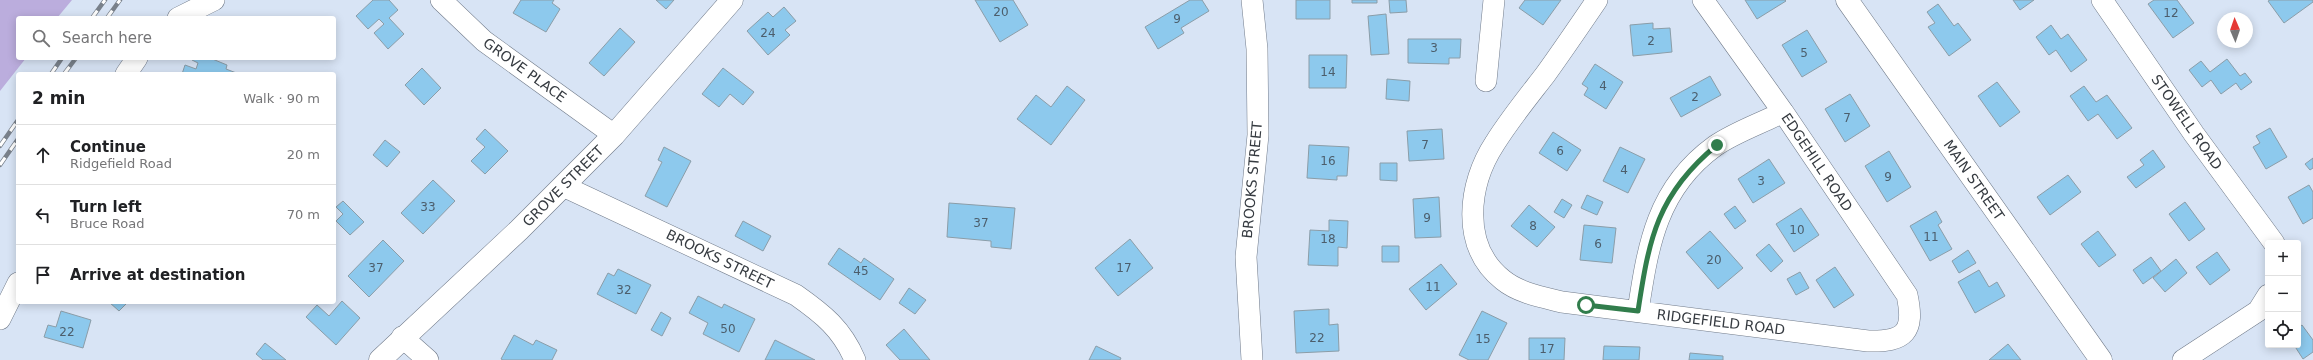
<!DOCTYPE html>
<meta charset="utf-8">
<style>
:root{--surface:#fff;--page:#f6f6f6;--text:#202124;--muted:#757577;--line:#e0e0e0}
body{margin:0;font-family:"DejaVu Sans",sans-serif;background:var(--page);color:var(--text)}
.controls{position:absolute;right:12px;bottom:12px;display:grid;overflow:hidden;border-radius:4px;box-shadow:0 2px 10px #0003}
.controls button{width:36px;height:36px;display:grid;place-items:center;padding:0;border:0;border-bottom:1px solid var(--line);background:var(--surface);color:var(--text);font:20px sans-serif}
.compass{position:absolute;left:2217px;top:12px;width:36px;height:36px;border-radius:50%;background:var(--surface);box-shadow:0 2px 10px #0003;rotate:358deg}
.stop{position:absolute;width:12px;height:12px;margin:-9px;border:3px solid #317d4c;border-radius:50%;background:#fff}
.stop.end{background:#317d4c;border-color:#fff;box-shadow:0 1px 4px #0008}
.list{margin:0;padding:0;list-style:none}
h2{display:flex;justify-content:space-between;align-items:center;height:52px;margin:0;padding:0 16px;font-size:17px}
h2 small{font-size:13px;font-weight:400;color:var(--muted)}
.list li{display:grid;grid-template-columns:26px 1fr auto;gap:12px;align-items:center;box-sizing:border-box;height:60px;padding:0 16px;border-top:1px solid var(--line)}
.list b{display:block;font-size:15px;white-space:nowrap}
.list p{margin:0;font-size:13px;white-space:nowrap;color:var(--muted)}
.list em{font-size:13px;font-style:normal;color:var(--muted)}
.icon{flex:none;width:22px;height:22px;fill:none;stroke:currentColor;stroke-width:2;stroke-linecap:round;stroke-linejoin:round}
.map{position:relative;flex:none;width:2313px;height:360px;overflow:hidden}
.search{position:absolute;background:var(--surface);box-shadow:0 2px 10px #0003;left:16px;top:16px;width:320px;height:44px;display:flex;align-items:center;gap:10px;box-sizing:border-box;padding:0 14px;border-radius:4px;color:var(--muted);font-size:15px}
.panel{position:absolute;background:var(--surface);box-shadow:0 2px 10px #0003;left:16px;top:72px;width:320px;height:232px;border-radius:4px}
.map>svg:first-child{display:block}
.green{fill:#bbaddd}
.building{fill:#8dc9ed;stroke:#8b9da8}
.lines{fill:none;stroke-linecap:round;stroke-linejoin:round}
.street-casing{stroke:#717b8a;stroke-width:22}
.secondary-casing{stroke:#717b8a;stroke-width:23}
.primary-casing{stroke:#717b8a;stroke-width:23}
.street{stroke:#fff;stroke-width:21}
.secondary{stroke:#fff;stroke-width:22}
.primary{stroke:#fff;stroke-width:22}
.rail-casing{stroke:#79818b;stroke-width:4.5}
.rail{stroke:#fff;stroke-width:3;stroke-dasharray:9;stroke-linecap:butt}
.route{stroke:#317d4c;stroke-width:5}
.labels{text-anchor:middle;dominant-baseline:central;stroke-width:4;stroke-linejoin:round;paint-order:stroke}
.number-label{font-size:12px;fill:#4c5e6c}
.street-label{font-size:14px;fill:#363b41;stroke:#fff}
</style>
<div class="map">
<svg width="2313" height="360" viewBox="0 0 2313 360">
<rect width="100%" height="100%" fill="#d8e4f5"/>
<path class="green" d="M0 0H72L57 18H18V58H26L0 91Z"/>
<path class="building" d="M373 0H389L398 10 389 18 404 34 388 49 374 33 384 24 379 19 368 29 356 16Z
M521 0H554L552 3 560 9 546 32 513 13Z
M656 0H674L666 9Z
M975 0H1013L1028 25 1000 42Z
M1190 0H1202L1209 11 1181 28 1184 33 1158 49 1145 27Z
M1296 0H1330V19H1296Z
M1352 0H1377V3H1352Z
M1389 0H1406L1407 12 1390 13Z
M1525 0H1561L1543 25 1519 8Z
M1745 0H1785L1786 1 1757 19Z
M2013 0H2034L2020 10Z
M2154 0H2177L2194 23 2173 38 2148 4Z
M2270 0H2313V2L2284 23 2268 1Z
M1938 4 1954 26 1958 23 1971 40 1949 56 1928 27 1935 23 1927 12Z
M784 7 796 21 785 30 790 35 768 55 747 31 768 12 773 17Z
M1386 14 1389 54 1371 55 1368 16Z
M1653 23V29L1670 28 1672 52 1633 56 1630 25Z
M2051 25 2061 39 2068 34 2087 60 2071 72 2056 50 2049 55 2036 37Z
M620 28 635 42 604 76 589 63Z
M1807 30 1827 62 1802 77 1782 45Z
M1408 39H1461L1460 58H1449V64L1408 63Z
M1309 55H1347L1346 88H1309Z
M193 58H210L227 65 226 69 239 74H182L185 65 196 69 198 63 192 60Z
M2227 59 2240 76 2245 73 2252 82 2241 90 2236 83 2221 94 2211 80 2202 87 2189 70 2201 61 2210 72Z
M1595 64 1623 82 1606 109 1584 95 1588 88 1582 84Z
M422 68 441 88 424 105 405 85Z
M723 68 754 92 743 105 730 94 719 107 702 94Z
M1710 76 1721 95 1681 117 1670 98Z
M1387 79 1410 81 1409 101 1386 99Z
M1997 82 2020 112 2000 127 1978 96Z
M1067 86 1085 100 1051 145 1017 119 1036 95 1051 107Z
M2084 86 2096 102 2107 95 2132 128 2117 139 2098 114 2088 121 2070 96Z
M1850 94 1870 126 1845 142 1825 109Z
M2270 128 2287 157 2266 169 2253 147 2260 143 2256 136Z
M485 129 508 151 485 174 471 161 485 147 476 139Z
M1442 129 1444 159 1409 161 1407 131Z
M1553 132 1581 150 1567 171 1539 153Z
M385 140 400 152 387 167 373 155Z
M1309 145 1349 147 1347 176H1337V180L1307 178Z
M664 147 691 161 667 207 645 196 662 162 658 160Z
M1620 147 1645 159 1628 193 1603 181Z
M2153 150 2165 167 2136 188 2127 177 2144 165 2140 160Z
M1889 151 1911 187 1887 202 1865 166Z
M2313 158V168L2310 170 2305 164Z
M1769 159 1785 183 1753 203 1738 179Z
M1380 163H1397V181L1380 180Z
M2068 175 2081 192 2050 215 2037 197Z
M433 180 455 201 423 234 401 213Z
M2309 185 2313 192V218L2303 224 2288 197Z
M1587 195 1603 202 1597 215 1581 208Z
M1439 197 1441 237 1415 238 1413 199Z
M1562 199 1572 205 1564 218 1554 212Z
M343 201 364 222 350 235 336 221 343 214 336 207Z
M2185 202 2205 229 2189 241 2169 214Z
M949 203 1015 208 1011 249 991 247V241L947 237Z
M1529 205 1555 227 1537 247 1511 226Z
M1735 206 1746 221 1735 229 1724 214Z
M1801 208 1819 235 1794 252 1776 224Z
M1936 211 1942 222 1938 225 1952 249 1930 261 1910 226Z
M1329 220 1348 221 1347 248 1338 247V266L1308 265 1310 230 1329 231Z
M743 221 771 236 763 251 735 236Z
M1584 225 1616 228 1612 263 1580 260Z
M1710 231 1743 268 1718 289 1686 252Z
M2098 231 2116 255 2099 267 2081 244Z
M1130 239 1153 268 1118 296 1095 268Z
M383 240 404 261 369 297 348 276Z
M1769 244 1783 261 1771 272 1756 255Z
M1382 246H1399V262H1382Z
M839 248 861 263 864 258 894 279 880 300 828 264Z
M1968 250 1976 263 1959 273 1952 261Z
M2217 252 2230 270 2210 285 2196 267Z
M2151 257 2161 271 2143 284 2133 270Z
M2176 259 2187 273 2165 292 2153 278Z
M1441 264 1457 284 1426 310 1409 289Z
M1835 267 1854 295 1834 308 1816 280Z
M618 269 651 285 636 314 597 294 608 273 614 276Z
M1979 270 1989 287 1997 282 2005 296 1975 313 1958 282Z
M1800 272 1809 288 1796 295 1787 279Z
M909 288 926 300 915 314 899 303Z
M698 296 722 308 724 304 755 319 739 352 703 334 708 323 689 313Z
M342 301 360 318 336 345 306 317 317 305 329 316Z
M109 302H128L119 311Z
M1329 309V325L1338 324 1339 351 1296 353 1294 311Z
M61 311 91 320 83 348 44 337 48 325 56 327Z
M1482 311 1507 323 1488 360H1469L1459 355Z
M661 312 671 318 662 336 651 330Z
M2302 325 2313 340V352L2303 359 2294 345H2298V328Z
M904 329 930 360H900L886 345Z
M514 335 533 345 536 340 557 350 552 360H503L501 359Z
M1529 338H1565L1564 360H1529Z
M775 340 815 360H765Z
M265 343 286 360H263L256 354Z
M2008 344 2021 360H1989Z
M1096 346 1121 358 1120 360H1089Z
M1604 346 1640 347 1639 360H1603Z
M1690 353 1723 356V360H1689Z"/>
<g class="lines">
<defs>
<path id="street" d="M441 0 484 41 614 135
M1597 0C1580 25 1563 50 1545 75 1528 97 1510 119 1495 143 1468 184 1460 246 1503 280 1519 293 1542 297 1562 302L1868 341C1905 342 1915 332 1907 295L1783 112 1703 0
M2102 0 2194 134 2274 243
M178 18 214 0
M126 74 137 58
M1486 81 1494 0
M563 186 796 295C823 314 842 329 855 360
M1638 311C1648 245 1657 188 1715 146 1735 132 1762 123 1783 112
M0 319 18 283
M402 337 428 360
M1252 360 1246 257 1258 135 1257 49 1252 0
M2183 360 2258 311 2268 295"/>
<path id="secondary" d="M380 360 519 230 614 135 732 0"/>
<path id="primary" d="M1847 0 2101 360"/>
</defs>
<use href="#street" class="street-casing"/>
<use href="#secondary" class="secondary-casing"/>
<use href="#primary" class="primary-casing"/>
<use href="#street" class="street"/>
<use href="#secondary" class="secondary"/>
<use href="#primary" class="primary"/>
<defs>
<path id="rail" d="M92 18 105 0
M107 18 120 0
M51 74 62 58
M64 74 76 58
M0 146 18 120
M0 165 18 139"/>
</defs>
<use href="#rail" class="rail-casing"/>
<use href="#rail" class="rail"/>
</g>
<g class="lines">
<path class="route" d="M1586 305 1638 311C1649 239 1657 194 1717 145"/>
</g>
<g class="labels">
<g class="number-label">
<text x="1001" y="12">20</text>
<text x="2171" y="13">12</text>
<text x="1177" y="19">9</text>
<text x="768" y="33">24</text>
<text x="1651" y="41">2</text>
<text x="1434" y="48">3</text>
<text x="1804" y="53">5</text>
<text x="1328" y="72">14</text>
<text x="1603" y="86">4</text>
<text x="1695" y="97">2</text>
<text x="1847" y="118">7</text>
<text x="1425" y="145">7</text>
<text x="1560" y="151">6</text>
<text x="1328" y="161">16</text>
<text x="1624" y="170">4</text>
<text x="1888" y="177">9</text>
<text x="1761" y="181">3</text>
<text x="428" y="207">33</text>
<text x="1427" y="218">9</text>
<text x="981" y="223">37</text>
<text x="1533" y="226">8</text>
<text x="1797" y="230">10</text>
<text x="1931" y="237">11</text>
<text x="1328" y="239">18</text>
<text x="1598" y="244">6</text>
<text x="1714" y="260">20</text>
<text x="376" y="268">37</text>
<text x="1124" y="268">17</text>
<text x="861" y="271">45</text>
<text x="1433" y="287">11</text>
<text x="624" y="290">32</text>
<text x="728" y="329">50</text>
<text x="67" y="332">22</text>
<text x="1317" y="338">22</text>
<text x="1483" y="339">15</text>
<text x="1547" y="349">17</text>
</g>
<g class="street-label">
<text transform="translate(525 70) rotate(36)">GROVE PLACE</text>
<text transform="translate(2187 122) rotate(55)">STOWELL ROAD</text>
<text transform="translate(1817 162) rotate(56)">EDGEHILL ROAD</text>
<text transform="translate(1252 180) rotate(-85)">BROOKS STREET</text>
<text transform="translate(1974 180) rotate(55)">MAIN STREET</text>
<text transform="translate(563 186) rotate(-45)">GROVE STREET</text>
<text transform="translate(720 259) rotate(26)">BROOKS STREET</text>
<text transform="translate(1721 322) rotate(7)">RIDGEFIELD ROAD</text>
</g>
</g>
</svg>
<div class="controls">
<button>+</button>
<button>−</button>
<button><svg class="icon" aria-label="locate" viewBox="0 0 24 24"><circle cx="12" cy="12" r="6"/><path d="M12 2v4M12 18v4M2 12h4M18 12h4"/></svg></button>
</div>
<svg class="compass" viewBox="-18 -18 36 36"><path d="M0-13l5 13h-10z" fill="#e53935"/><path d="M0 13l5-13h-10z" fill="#757577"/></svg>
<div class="stop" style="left:1586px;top:305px"></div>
<div class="stop end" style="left:1717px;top:145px"></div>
<div class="search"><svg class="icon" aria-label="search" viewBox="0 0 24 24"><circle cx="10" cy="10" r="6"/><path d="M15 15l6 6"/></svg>Search here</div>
<section class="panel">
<h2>2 min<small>Walk · 90 m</small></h2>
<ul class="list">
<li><svg class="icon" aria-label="ahead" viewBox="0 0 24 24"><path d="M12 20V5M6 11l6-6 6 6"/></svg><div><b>Continue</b><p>Ridgefield Road</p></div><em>20 m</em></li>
<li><svg class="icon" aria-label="left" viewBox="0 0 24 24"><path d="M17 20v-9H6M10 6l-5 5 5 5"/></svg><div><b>Turn left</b><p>Bruce Road</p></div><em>70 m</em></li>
<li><svg class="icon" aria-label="arrive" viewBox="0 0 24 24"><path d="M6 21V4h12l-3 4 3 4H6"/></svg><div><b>Arrive at destination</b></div></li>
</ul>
</section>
</div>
